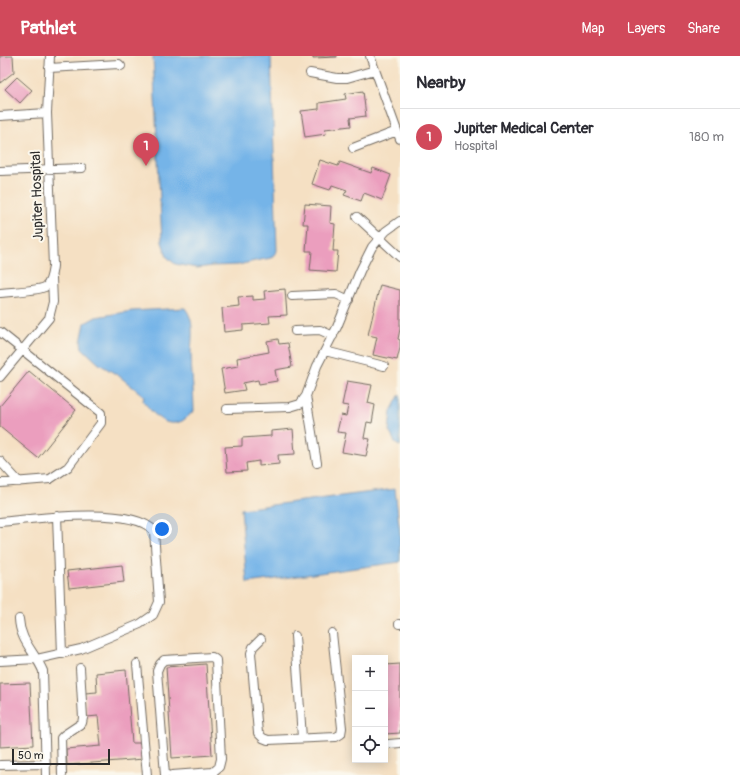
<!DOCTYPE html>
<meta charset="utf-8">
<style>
:root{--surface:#fff;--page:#f2f2f3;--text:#2b2b33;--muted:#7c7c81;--line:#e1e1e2;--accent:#d1495b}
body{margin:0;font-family:Pangolin,sans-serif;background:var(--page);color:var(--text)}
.controls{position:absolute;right:12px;bottom:12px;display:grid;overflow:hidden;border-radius:0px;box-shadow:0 2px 10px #0003}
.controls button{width:36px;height:36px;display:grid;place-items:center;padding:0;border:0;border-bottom:1px solid var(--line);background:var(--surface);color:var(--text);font:20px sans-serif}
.scale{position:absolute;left:12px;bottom:10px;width:98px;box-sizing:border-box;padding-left:4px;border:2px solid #2b2b2b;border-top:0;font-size:11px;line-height:14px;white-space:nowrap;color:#2b2b2b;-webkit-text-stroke:3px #fbf7ec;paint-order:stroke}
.you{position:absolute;left:162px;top:473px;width:14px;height:14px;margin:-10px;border:3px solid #fff;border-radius:50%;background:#1a73e8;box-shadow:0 0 0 6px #1a73e833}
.badge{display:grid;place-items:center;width:26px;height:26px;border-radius:50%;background:var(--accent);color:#fff;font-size:13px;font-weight:700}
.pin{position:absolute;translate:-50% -33px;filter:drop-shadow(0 1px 2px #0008)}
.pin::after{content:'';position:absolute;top:21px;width:14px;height:12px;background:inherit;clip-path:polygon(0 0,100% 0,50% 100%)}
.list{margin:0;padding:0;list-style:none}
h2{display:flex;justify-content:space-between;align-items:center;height:52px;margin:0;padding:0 16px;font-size:17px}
h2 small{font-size:13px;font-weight:400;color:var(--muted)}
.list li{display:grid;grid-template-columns:26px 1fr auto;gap:12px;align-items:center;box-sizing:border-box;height:56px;padding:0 16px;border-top:1px solid var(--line)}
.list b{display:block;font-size:15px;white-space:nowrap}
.list p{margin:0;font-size:13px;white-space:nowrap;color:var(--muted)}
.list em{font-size:13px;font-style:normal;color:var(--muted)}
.icon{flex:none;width:22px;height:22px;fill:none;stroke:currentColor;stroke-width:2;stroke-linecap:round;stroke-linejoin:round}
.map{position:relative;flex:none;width:400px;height:719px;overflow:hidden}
header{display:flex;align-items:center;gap:24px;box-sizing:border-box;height:56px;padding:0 20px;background:var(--accent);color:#fff}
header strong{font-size:19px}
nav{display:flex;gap:22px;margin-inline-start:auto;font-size:14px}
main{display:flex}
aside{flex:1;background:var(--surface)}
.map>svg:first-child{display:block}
.water{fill:#74b4e8;stroke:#50708a}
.building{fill:#eb9ebe}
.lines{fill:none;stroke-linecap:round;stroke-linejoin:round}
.service-casing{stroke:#726a60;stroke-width:10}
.service{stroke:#fff;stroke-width:8}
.labels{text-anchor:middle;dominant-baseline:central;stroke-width:4;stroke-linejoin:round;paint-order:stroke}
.street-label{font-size:14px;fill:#2b2b2b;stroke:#fbf7ec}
</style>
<header>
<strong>Pathlet</strong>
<nav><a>Map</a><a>Layers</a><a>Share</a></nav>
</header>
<main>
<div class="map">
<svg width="400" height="719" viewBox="0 0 400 719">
<rect width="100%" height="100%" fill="#fbf7ec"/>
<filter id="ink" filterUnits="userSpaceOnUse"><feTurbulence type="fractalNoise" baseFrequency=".025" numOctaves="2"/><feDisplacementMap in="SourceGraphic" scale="8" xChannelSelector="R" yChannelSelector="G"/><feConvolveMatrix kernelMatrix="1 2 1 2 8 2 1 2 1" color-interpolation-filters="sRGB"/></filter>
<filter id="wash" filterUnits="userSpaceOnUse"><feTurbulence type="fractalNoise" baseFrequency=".012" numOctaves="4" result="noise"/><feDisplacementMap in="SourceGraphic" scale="16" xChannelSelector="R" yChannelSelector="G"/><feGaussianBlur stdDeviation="0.9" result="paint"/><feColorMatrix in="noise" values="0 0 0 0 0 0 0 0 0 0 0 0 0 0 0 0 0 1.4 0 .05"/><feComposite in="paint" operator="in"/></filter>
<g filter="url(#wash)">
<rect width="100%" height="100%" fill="#f5e0c3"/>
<path class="water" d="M153 0H271L277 195 271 202 255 205 238 209 212 210 197 212 175 208 167 201 162 186Z
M185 252C195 264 192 281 191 296 191 316 194 335 194 355 190 358 186 363 182 365 164 373 153 357 143 345L144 340 119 320 99 308 82 292 81 286 85 267 96 261 132 255Z
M400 338V390L396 388 389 375 391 355Z
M395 433 400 478V506L247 527 241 453Z"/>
<g id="blocks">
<path class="building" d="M0 0H13L14 16 0 27Z
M313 0H337V1L313 2Z
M17 21 32 34 20 47 5 33Z
M363 35 366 60 350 62 351 70 325 73 326 78 305 81 301 55 319 53V47L346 43 345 38Z
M320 104 338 110 340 106 371 117 373 112 391 119 382 144 364 137 361 145 344 139 347 134 332 129 330 134 312 128Z
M305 148 331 150 330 167 335 168 333 195H338L336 216 310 214 312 195H306L308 168H303Z
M380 229 400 234V273L398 283 400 284V292L397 304 373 299 377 281 368 279Z
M285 233 287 259 269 260 270 267 243 269V274L224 276 222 252 239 250 238 241 253 240V244L265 243 264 235Z
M278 283 279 288 288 287 292 311 275 314 277 325 259 328 258 324 243 327 245 334 225 337 221 313 238 310 237 302 269 296 267 285Z
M29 315 76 354 38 402 0 371V350Z
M347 325 372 329 368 347 375 349 372 367 367 366 364 382 370 383 366 400 342 396 346 377 337 376 341 359 346 360 348 350 342 349Z
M293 373 295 398 278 399 279 408 259 410V405L246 407 247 415 227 416 225 391 242 390V382L271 380V375Z
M122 509 124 526 69 532 67 515Z
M206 608 212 699 172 702 166 611Z
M400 608V677L385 678V609Z
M126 614 132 687H143L144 703 67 709 66 693 101 690 98 660 87 661 85 637 97 636 96 617Z
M30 627 33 689 0 691V628Z"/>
</g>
</g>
<g filter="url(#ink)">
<use href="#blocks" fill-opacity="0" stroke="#726a60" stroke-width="1"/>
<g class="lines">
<defs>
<path id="service" d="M370 0 400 83
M49 12 119 8 121 10
M310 17 337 22H347L375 14
M0 60 47 57
M353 92 397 75
M0 115 82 112
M357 161 400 201
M0 237C10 236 36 235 45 231 51 227 52 217 53 210L47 57 50 0
M292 240 336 238 349 244
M295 275 320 274 333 280
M0 276 101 357V367L68 411 50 423 0 427
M325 295 384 310
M0 321 49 262 53 246 52 222
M306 340 317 407
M227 353 290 351 300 348 306 340 317 310 337 271 360 215 372 191 386 175 400 165
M0 405 19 426
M57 460 62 598
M0 466C32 463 133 449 154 475L159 546 153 559 140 568 81 593 37 603 0 605
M19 563C20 585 35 596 43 615L46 719
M399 568H400
M295 580 302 682
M261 583 253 591 251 597 258 677 263 682 268 684 336 681 341 678 342 672 332 577
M137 608 147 719
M389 688 400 687
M0 709 46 708
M62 719 61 682 64 679 82 667 83 662 80 612
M165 719 157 615 160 608 164 604 212 601 216 604 221 703 219 711 213 716
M172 719 213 716V719"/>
</defs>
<use href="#service" class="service-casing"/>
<use href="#service" class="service"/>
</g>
</g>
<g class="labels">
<g class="street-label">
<text transform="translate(37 140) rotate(-92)">Jupiter Hospital</text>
</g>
</g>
</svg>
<div class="controls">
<button>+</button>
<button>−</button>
<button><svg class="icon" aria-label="locate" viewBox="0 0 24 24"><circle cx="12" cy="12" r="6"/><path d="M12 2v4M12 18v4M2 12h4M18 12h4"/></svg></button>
</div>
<div class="scale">50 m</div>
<div class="you"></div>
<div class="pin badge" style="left:146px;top:110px">1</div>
</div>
<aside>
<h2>Nearby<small></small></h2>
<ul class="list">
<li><span class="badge">1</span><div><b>Jupiter Medical Center</b><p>Hospital</p></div><em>180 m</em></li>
</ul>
</aside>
</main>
